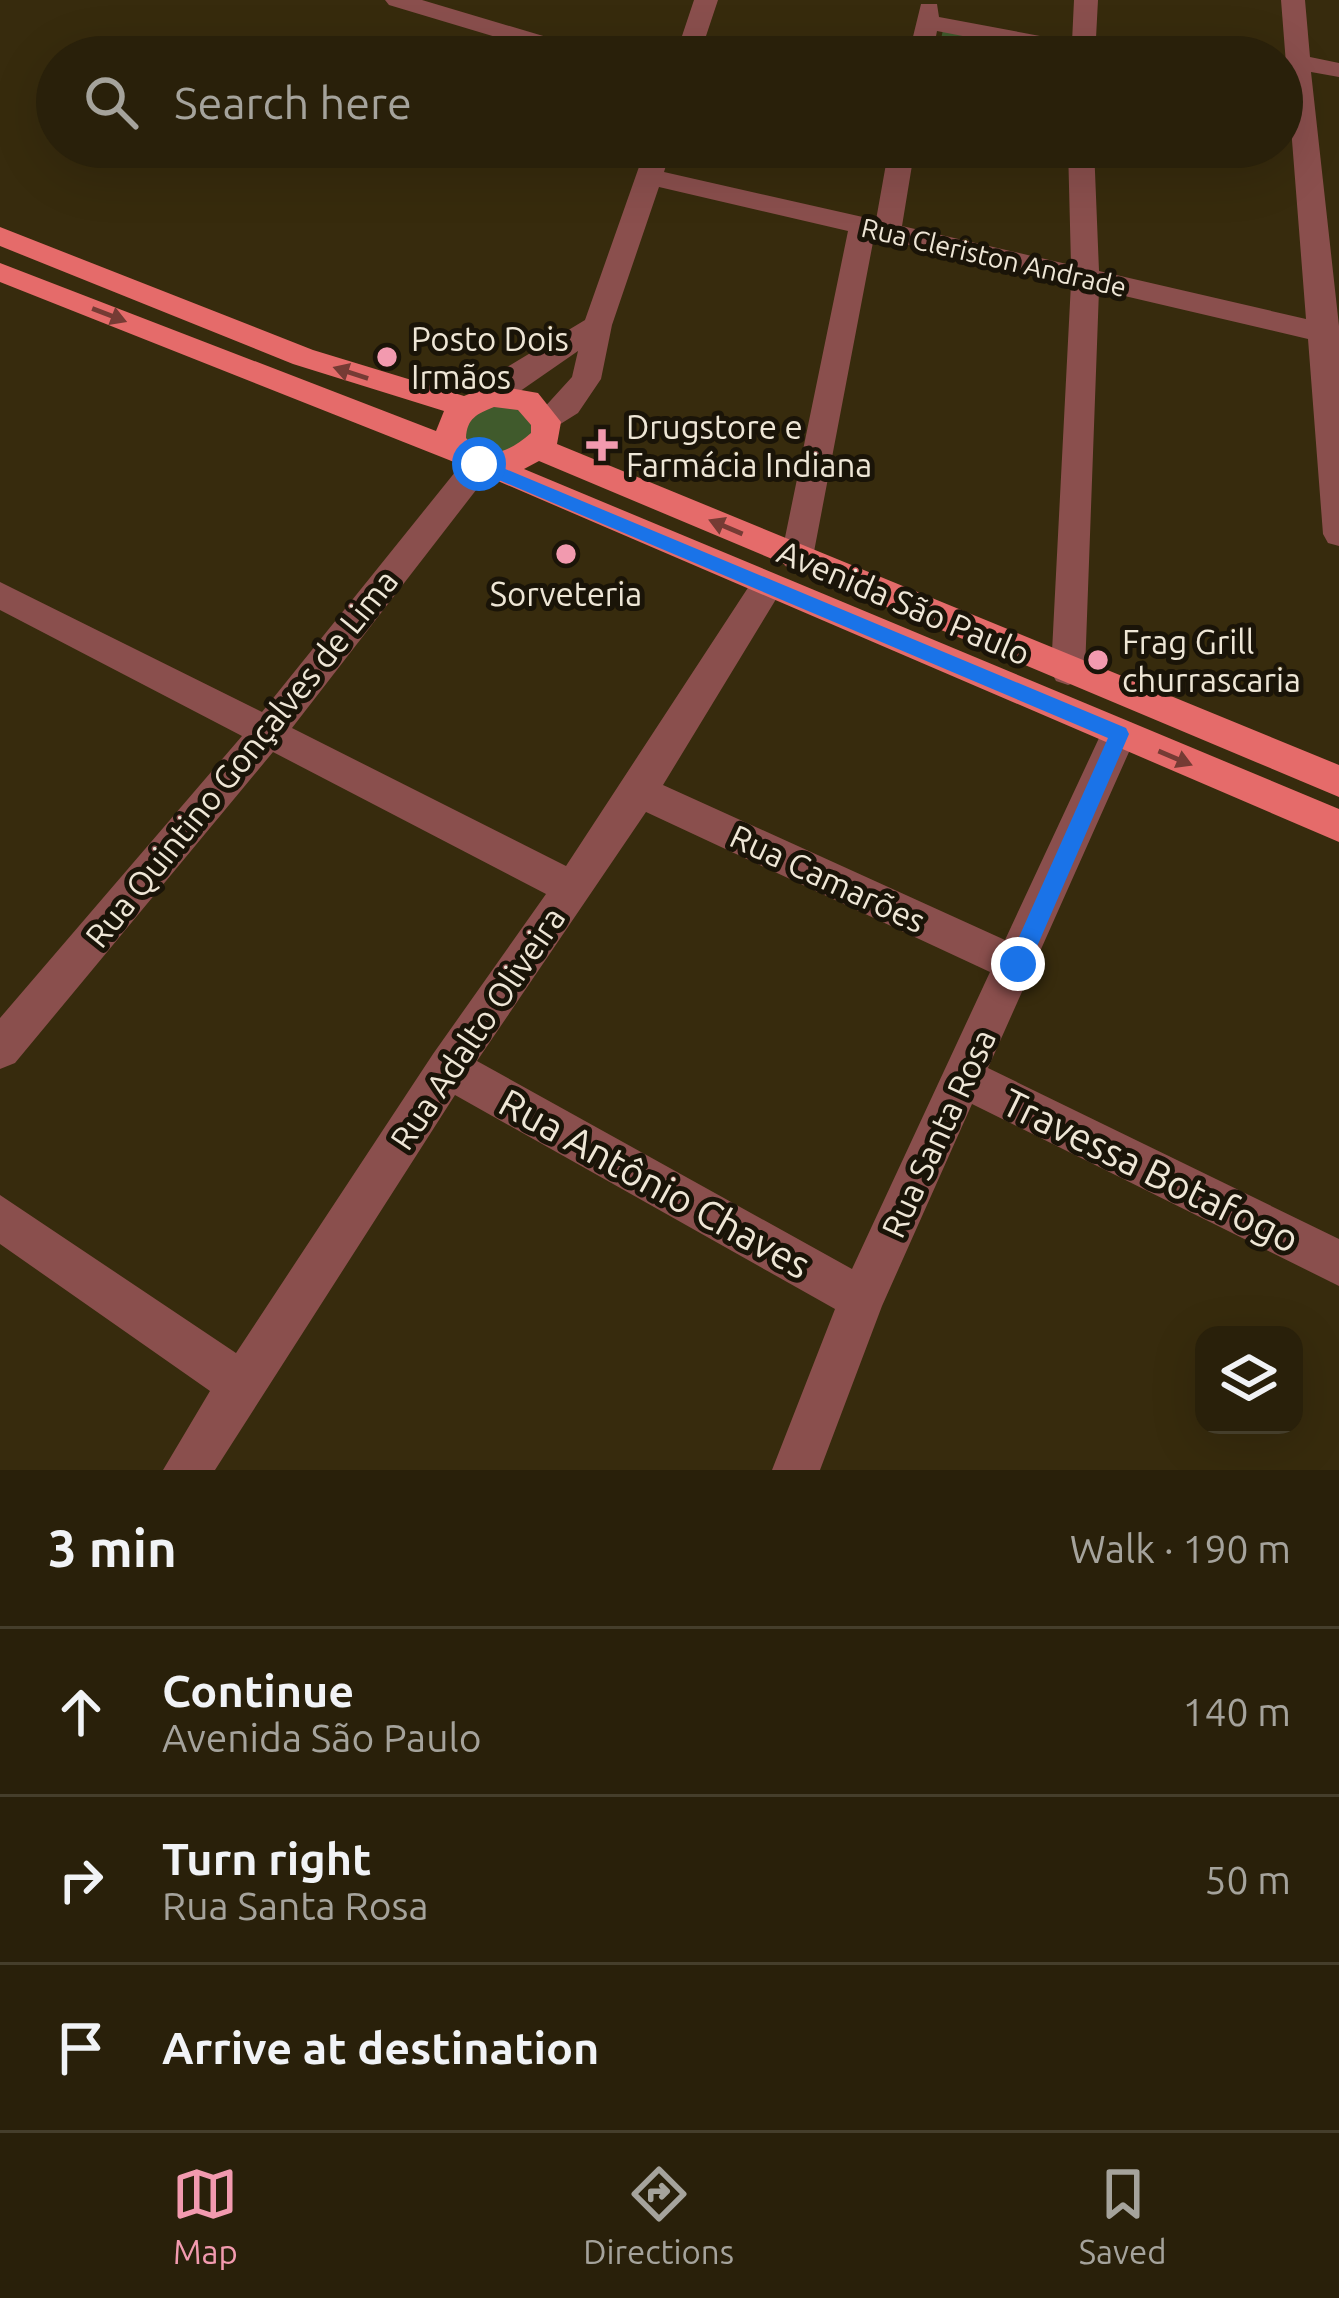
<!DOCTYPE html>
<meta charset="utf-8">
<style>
:root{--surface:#29200a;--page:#352d18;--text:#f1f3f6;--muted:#a5a39c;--line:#453e2b;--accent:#f29aaf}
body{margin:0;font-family:Ubuntu,sans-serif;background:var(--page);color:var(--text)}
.controls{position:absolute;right:36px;bottom:36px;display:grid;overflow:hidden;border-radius:24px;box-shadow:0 12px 48px #0002}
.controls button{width:108px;height:108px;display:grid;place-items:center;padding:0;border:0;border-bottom:3px solid var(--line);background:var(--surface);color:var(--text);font:60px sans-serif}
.stop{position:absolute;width:36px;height:36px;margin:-27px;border:9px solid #1a73e8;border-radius:50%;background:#fff}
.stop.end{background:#1a73e8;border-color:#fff;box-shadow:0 3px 12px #0008}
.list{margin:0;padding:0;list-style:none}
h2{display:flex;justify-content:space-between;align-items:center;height:156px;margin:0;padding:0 48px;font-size:51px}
h2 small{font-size:39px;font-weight:400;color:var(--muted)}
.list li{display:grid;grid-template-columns:78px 1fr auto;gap:36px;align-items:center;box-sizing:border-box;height:168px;padding:0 48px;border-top:3px solid var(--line)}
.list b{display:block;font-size:45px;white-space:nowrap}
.list p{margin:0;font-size:39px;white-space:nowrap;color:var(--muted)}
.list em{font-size:39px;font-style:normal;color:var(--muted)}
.icon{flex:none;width:66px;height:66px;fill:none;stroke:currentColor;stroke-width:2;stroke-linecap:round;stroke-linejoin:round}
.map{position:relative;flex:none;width:1339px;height:1470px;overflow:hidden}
.search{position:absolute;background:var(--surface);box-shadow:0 12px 48px #0002;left:36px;right:36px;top:36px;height:132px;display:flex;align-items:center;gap:30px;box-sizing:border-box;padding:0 42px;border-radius:66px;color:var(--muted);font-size:45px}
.sheet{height:660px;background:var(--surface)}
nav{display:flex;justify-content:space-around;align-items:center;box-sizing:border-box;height:168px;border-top:3px solid var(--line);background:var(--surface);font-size:33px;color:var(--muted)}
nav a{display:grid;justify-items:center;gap:6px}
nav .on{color:var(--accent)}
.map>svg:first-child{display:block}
.green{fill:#405a2c}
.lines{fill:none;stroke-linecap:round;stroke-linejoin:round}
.minor{fill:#8a4f4d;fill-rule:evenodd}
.major{fill:#e56b6a;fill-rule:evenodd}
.oneway{fill:#753b34}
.route{fill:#1a73e8}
.poi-dot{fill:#f29aaf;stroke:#1a1408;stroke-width:4.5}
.labels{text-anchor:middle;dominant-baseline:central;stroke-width:10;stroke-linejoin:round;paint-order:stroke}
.far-street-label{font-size:27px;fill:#eee6d6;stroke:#1a1408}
.poi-label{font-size:33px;fill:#eee6d6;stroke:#1a1408;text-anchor:start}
.street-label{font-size:33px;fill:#eee6d6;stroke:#1a1408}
.near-street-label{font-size:39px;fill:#eee6d6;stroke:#1a1408}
</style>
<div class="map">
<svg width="1339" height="1470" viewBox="0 0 1339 1470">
<rect width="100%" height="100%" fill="#372b0d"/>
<path class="green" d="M943 30 1070 57H937Z
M507 399 540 422 526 452 474 459 457 420Z"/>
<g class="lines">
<path class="minor" d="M385 0H422L597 52 600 57H562L389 5Z
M694 0H718L699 57H675Z
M1074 0H1098L1095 57H1071L937 31 932 57H908L921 4H937L939 17 1072 42Z
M1281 0H1305L1310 57 1339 63V77L1311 72 1339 326V546L1328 543 1323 534 1308 339 1099 290 1085 671 1080 681 1068 685 1056 681 1051 671 1071 283 874 237 813 557 809 566 797 570 785 566 781 557 848 231 659 187 612 325 601 379 578 413 546 433 535 430 531 422 572 377 578 351 503 403 492 407 477 396 507 367 585 320 646 147H672L664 172 876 220 889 147H915L902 226 1071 265 1068 147H1094L1099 271 1306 319Z
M479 453 490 456 495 464 490 472 292 728 566 866 755 577 767 573 779 577 784 586 663 785 1005 940 1106 723 1119 719 1132 723 1137 734 988 1068 1339 1239V1286L972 1104 882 1306 820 1470H772L835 1309 455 1095 215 1470H163L210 1391 0 1244V1195L236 1353 433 1054 546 894 273 752 15 1063 0 1069V1018L242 736 0 610V582L262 712 468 456ZM646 812 990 972 852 1269 477 1061Z"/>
<path class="major" d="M0 227 313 350 464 396 492 385 538 393 561 422 557 444 1339 765V797L539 461 524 469 1339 809V842L449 460 0 282V263L436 431 444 411 293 364 0 246ZM494 407 518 410 531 425V433C510 451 487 464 466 438 467 418 477 414 494 407Z"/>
</g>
<defs><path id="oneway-solid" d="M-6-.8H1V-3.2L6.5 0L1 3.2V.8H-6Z" transform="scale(3)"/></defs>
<g class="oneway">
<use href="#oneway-solid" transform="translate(109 315) rotate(21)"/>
<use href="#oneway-solid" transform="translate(351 373) rotate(-162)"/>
<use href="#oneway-solid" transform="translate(726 527) rotate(-157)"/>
<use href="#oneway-solid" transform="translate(1175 758) rotate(23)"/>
</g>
<path class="route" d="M479 458 1126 728 1129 734 1026 972 1018 975 1007 964 1108 738 473 469V460Z"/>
<g class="poi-dot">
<circle cx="387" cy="357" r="12"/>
<path d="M596 427h12v12h12v12h-12v12h-12v-12h-12v-12h12z"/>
<circle cx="566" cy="554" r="12"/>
<circle cx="1098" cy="660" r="12"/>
</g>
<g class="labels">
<g class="far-street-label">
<text transform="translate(994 257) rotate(13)">Rua Cleriston Andrade</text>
</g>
<g class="poi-label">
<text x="411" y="338">Posto Dois<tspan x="411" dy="38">Irmãos</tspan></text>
<text x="626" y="426">Drugstore e<tspan x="626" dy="38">Farmácia Indiana</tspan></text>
<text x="566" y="593" text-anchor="middle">Sorveteria</text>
<text x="1122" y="641">Frag Grill<tspan x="1122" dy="38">churrascaria</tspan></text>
</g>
<g class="street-label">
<text transform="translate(904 602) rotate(23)">Avenida São Paulo</text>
<text transform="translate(241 758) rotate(-51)">Rua Quintino Gonçalves de Lima</text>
<text transform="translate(828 878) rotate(25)">Rua Camarões</text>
<text transform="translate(477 1028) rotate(-56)">Rua Adalto Oliveira</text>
<text transform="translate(938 1133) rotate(-65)">Rua Santa Rosa</text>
</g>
<g class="near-street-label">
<text transform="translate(1151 1170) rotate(26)">Travessa Botafogo</text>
<text transform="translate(655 1183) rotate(29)">Rua Antônio Chaves</text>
</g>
</g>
</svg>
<div class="controls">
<button><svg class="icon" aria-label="layers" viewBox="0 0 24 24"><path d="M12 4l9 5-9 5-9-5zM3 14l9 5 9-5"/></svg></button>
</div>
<div class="stop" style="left:479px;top:464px"></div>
<div class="stop end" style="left:1018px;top:964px"></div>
<div class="search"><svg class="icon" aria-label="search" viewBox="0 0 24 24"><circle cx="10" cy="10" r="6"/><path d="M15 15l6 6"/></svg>Search here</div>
</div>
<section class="sheet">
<h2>3 min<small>Walk · 190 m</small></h2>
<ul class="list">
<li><svg class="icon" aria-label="ahead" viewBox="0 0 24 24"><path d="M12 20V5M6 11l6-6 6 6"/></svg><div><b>Continue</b><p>Avenida São Paulo</p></div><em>140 m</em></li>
<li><svg class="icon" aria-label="right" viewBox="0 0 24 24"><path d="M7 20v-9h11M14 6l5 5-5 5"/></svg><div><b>Turn right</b><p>Rua Santa Rosa</p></div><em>50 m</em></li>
<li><svg class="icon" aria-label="arrive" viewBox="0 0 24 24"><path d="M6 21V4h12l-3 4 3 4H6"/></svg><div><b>Arrive at destination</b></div></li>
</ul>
</section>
<nav>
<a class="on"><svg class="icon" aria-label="map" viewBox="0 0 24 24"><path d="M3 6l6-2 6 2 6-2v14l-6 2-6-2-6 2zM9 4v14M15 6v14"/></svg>Map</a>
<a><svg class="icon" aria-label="directions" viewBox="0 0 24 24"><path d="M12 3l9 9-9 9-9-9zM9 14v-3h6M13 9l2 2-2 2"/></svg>Directions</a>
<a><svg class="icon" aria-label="saved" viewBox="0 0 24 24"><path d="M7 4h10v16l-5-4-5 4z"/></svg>Saved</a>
</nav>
